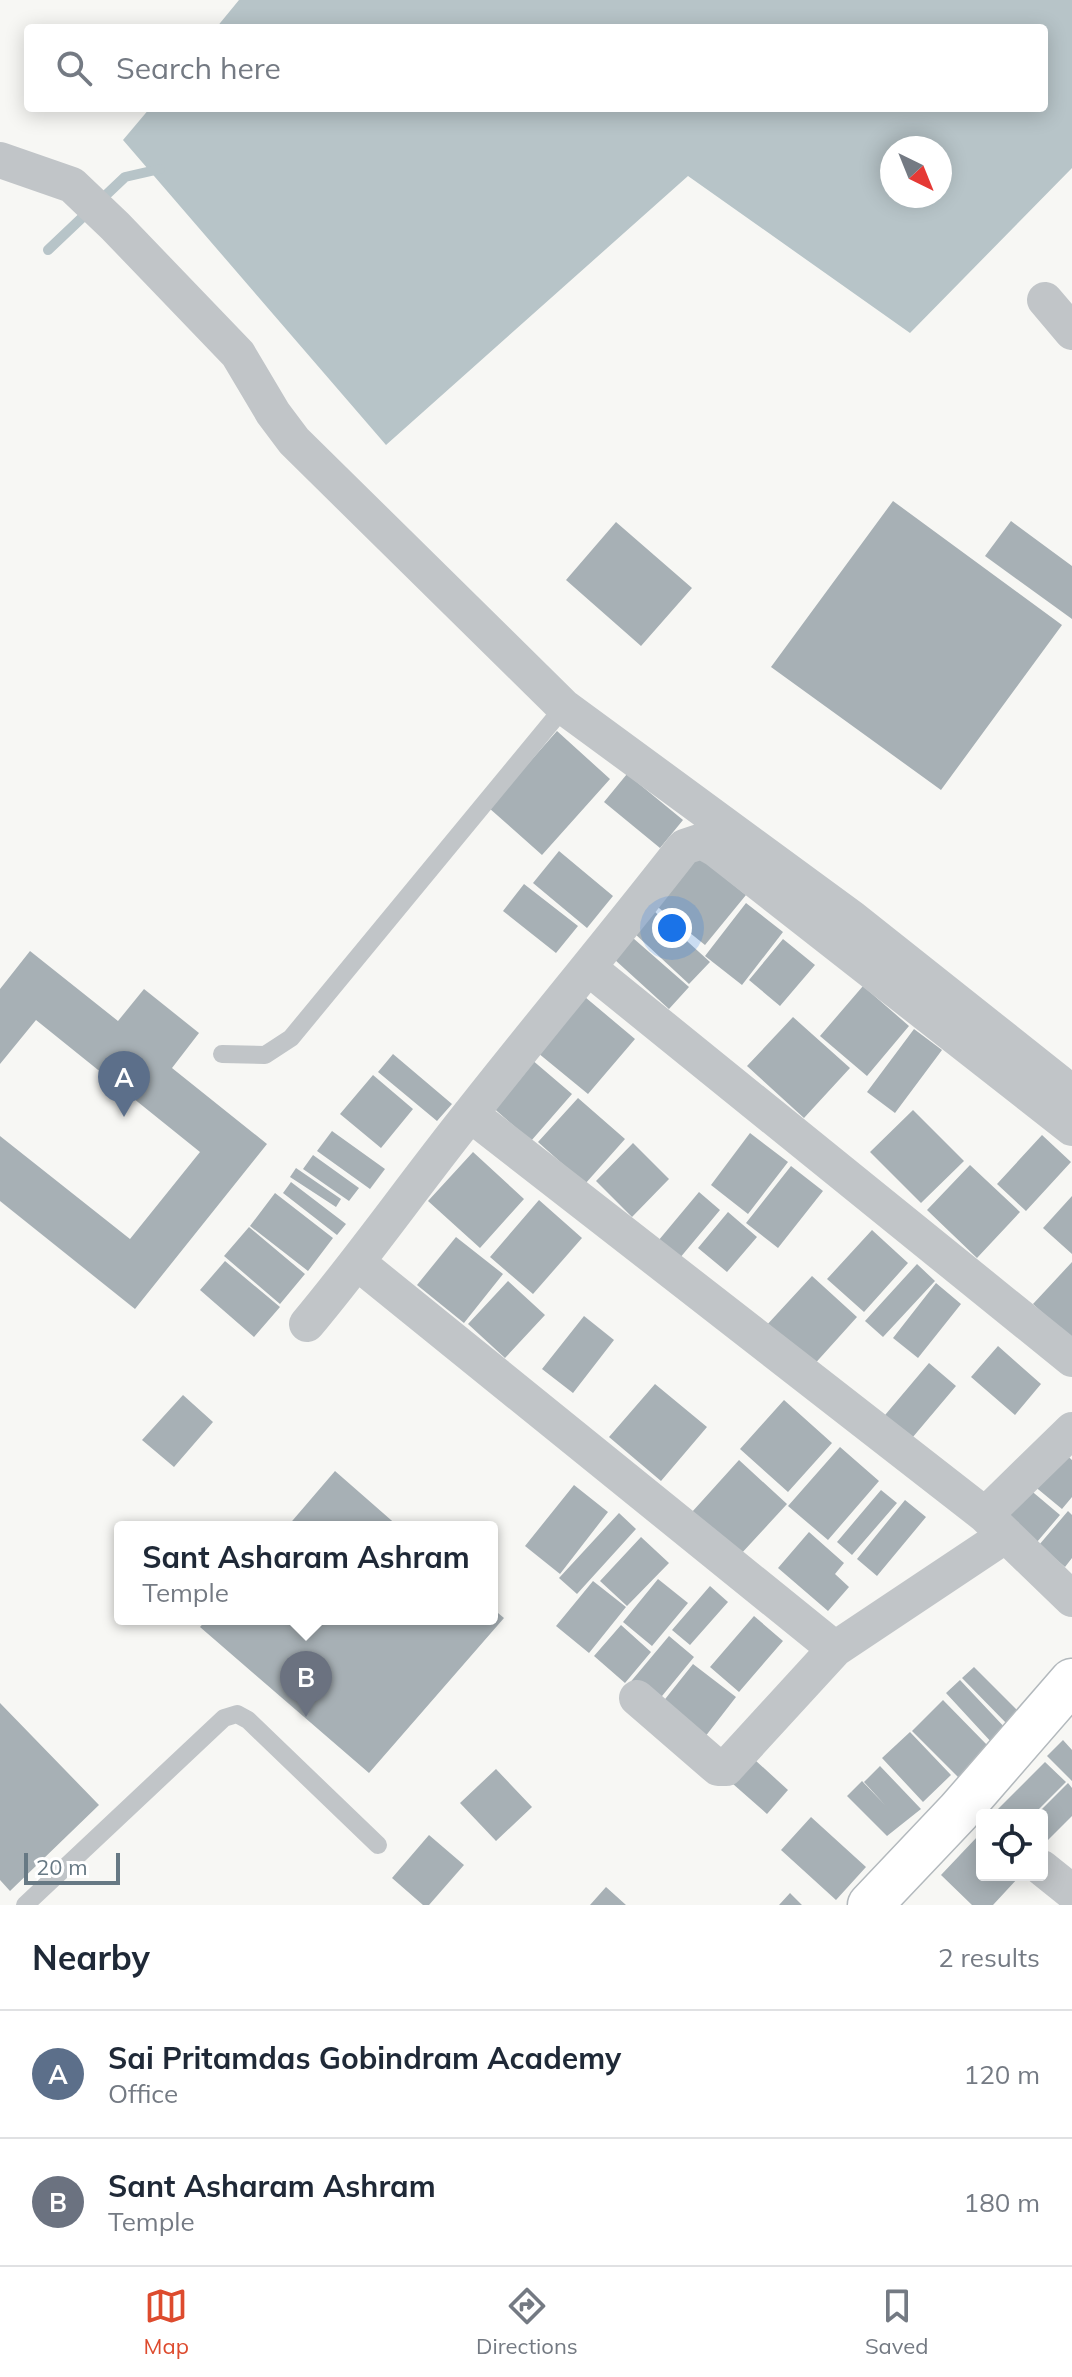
<!DOCTYPE html>
<style>
:root{--surface:#fff;--page:#f2f2f3;--text:#1f2937;--muted:#747a83;--line:#e0e1e3;--accent:#dd4b2e}
body{margin:0;font-family:Mulish,sans-serif;background:var(--page);color:var(--text)}
.controls{position:absolute;right:24px;bottom:24px;display:grid;overflow:hidden;border-radius:8px;box-shadow:0 4px 20px #0003}
.controls button{width:72px;height:72px;display:grid;place-items:center;padding:0;border:0;border-bottom:2px solid var(--line);background:var(--surface);color:var(--text);font:40px sans-serif}
.compass{position:absolute;left:880px;top:136px;width:72px;height:72px;border-radius:50%;background:var(--surface);box-shadow:0 4px 20px #0003;rotate:137deg}
.scale{position:absolute;left:24px;bottom:20px;width:96px;box-sizing:border-box;padding-left:8px;border:4px solid #677984;border-top:0;font-size:22px;line-height:28px;white-space:nowrap;color:#677984;-webkit-text-stroke:6px #fff;paint-order:stroke}
.you{position:absolute;left:672px;top:928px;width:28px;height:28px;margin:-20px;border:6px solid #fff;border-radius:50%;background:#1a73e8;box-shadow:0 0 0 12px #1a73e833}
.badge{display:grid;place-items:center;width:52px;height:52px;border-radius:50%;background:var(--accent);color:#fff;font-size:26px;font-weight:700}
.pin{position:absolute;translate:-50% -66px;filter:drop-shadow(0 2px 4px #0008)}
.pin::after{content:'';position:absolute;top:42px;width:28px;height:24px;background:inherit;clip-path:polygon(0 0,100% 0,50% 100%)}
.popup{position:absolute;left:114px;top:1521px;width:384px;height:104px;box-sizing:border-box;display:grid;place-content:center;border-radius:8px;background:var(--surface);filter:drop-shadow(0 2px 6px #0005);font-size:26px;white-space:nowrap;color:var(--muted)}
.popup b{font-size:30px;color:var(--text)}
.popup::after{content:'';position:absolute;left:50%;top:100%;margin-left:-16px;border:16px solid transparent;border-top-color:var(--surface)}
.list{margin:0;padding:0;list-style:none}
h2{display:flex;justify-content:space-between;align-items:center;height:104px;margin:0;padding:0 32px;font-size:34px}
h2 small{font-size:26px;font-weight:400;color:var(--muted)}
.list li{display:grid;grid-template-columns:52px 1fr auto;gap:24px;align-items:center;box-sizing:border-box;height:128px;padding:0 32px;border-top:2px solid var(--line)}
.list b{display:block;font-size:30px;white-space:nowrap}
.list p{margin:0;font-size:26px;white-space:nowrap;color:var(--muted)}
.list em{font-size:26px;font-style:normal;color:var(--muted)}
.icon{flex:none;width:44px;height:44px;fill:none;stroke:currentColor;stroke-width:2;stroke-linecap:round;stroke-linejoin:round}
.map{position:relative;flex:none;width:1072px;height:1905px;overflow:hidden}
.search{position:absolute;background:var(--surface);box-shadow:0 4px 20px #0003;left:24px;right:24px;top:24px;height:88px;display:flex;align-items:center;gap:20px;box-sizing:border-box;padding:0 28px;border-radius:8px;color:var(--muted);font-size:30px}
.sheet{height:360px;background:var(--surface)}
nav{display:flex;justify-content:space-around;align-items:center;box-sizing:border-box;height:112px;border-top:2px solid var(--line);background:var(--surface);font-size:22px;color:var(--muted)}
nav a{display:grid;justify-items:center;gap:4px}
nav .on{color:var(--accent)}
.map>svg:first-child{display:block}
.water{fill:#b7c4c8;fill-rule:evenodd}
.lines{fill:none;stroke-linecap:round;stroke-linejoin:round}
.stream{stroke:#b7c4c8;stroke-width:10}
.building{fill:#a7b0b5}
.secondary-casing{stroke:#b3b9bd;stroke-width:47}
.lane{stroke:#c1c5c8;stroke-width:18}
.street{stroke:#c1c5c8;stroke-width:36}
.secondary{stroke:#fff;stroke-width:44}
</style>
<div class="map">
<svg width="1072" height="1905" viewBox="0 0 1072 1905">
<rect width="100%" height="100%" fill="#f7f7f4"/>
<path class="water" d="M239 0H1072V168L910 333 688 176 386 445 123 140 150 108H1044V28H216ZM892 148H940V196H892Z"/>
<g class="lines">
<path class="stream" d="M48 250 125 177 160 169"/>
</g>
<path class="building" d="M893 501 1062 625 941 790 771 667Z
M1011 521 1072 566V619L985 556Z
M616 522 692 588 641 646 566 580Z
M557 731 610 779 542 855 489 808Z
M627 774 683 820 660 848 604 802Z
M559 851 613 896 587 928 533 883Z
M695 854 746 895 705 945 654 904Z
M524 884 578 926 556 953 503 911Z
M746 903 783 932 742 985 705 956Z
M654 911 710 962 689 984 634 933Z
M633 938 689 987 669 1009 614 959Z
M783 939 815 965 780 1006 749 980Z
M30 951 118 1021 144 989 199 1033 172 1068 267 1144 135 1309 0 1201V1136L130 1239 200 1152 36 1020 0 1064V989Z
M863 986 909 1026 867 1076 820 1036Z
M585 997 635 1039 588 1094 538 1053Z
M793 1017 850 1068 804 1118 747 1066Z
M914 1029 942 1050 895 1113 867 1092Z
M393 1054 452 1104 437 1121 378 1072Z
M531 1059 572 1094 531 1141 490 1105Z
M373 1075 413 1109 381 1148 340 1114Z
M578 1098 625 1139 585 1184 538 1142Z
M913 1110 964 1161 921 1203 870 1152Z
M332 1131 385 1169 370 1189 317 1151Z
M750 1133 788 1162 748 1214 711 1185Z
M1042 1135 1071 1162 1026 1211 997 1184Z
M633 1143 669 1179 632 1217 596 1181Z
M473 1152 524 1199 480 1248 428 1201Z
M313 1155 359 1188 349 1201 303 1169Z
M970 1165 1020 1212 977 1258 927 1210Z
M791 1166 823 1191 778 1248 746 1223Z
M296 1168 341 1199 336 1207 290 1177Z
M291 1182 346 1224 337 1235 283 1193Z
M699 1192 720 1210 674 1265 653 1247Z
M275 1193 333 1238 308 1271 250 1226Z
M1072 1196V1254L1043 1228Z
M539 1200 582 1238 533 1294 490 1257Z
M728 1212 757 1237 727 1272 698 1248Z
M249 1227 305 1274 280 1304 224 1256Z
M872 1230 908 1263 864 1312 827 1279Z
M456 1237 503 1274 464 1323 417 1285Z
M225 1261 280 1307 254 1337 200 1290Z
M1072 1262V1340L1033 1304Z
M917 1264 935 1281 883 1337 865 1321Z
M812 1276 857 1317 811 1368 765 1327Z
M508 1281 545 1315 505 1358 468 1324Z
M936 1283 961 1304 918 1358 893 1338Z
M584 1316 614 1340 573 1393 542 1369Z
M998 1346 1041 1384 1015 1415 971 1377Z
M929 1363 956 1386 907 1444 880 1421Z
M655 1384 707 1427 661 1481 609 1437Z
M183 1395 213 1422 174 1467 142 1440Z
M784 1400 832 1443 788 1492 740 1449Z
M840 1447 879 1481 828 1540 788 1506Z
M1062 1451 1072 1460V1497L1062 1509 1033 1485Z
M739 1460 787 1504 740 1555 692 1512Z
M335 1471 399 1527H287Z
M574 1485 608 1512 560 1574 525 1546Z
M1028 1488 1060 1515 1037 1542 1005 1514Z
M881 1490 897 1503 852 1555 837 1542Z
M905 1500 926 1517 877 1576 857 1559Z
M1068 1511 1072 1515V1558L1065 1567 1039 1545Z
M619 1513 636 1529 577 1594 559 1578Z
M809 1532 844 1563 835 1574 849 1587 828 1611 778 1568Z
M641 1537 669 1563 627 1606 600 1581Z
M658 1579 688 1603 652 1646 623 1622Z
M593 1581 626 1607 589 1653 556 1626Z
M710 1586 728 1602 690 1645 672 1630Z
M492 1608 504 1618 369 1773 200 1627 207 1619H492Z
M754 1616 783 1641 739 1692 710 1667Z
M621 1625 651 1652 625 1683 594 1656Z
M669 1636 694 1657 653 1707 628 1685Z
M693 1664 736 1697 701 1742 658 1708Z
M974 1667 1022 1715 1010 1727 962 1678Z
M960 1680 1008 1731 993 1744 946 1693Z
M943 1700 990 1748 960 1779 912 1731Z
M0 1703 99 1805 10 1891 0 1880Z
M910 1732 951 1775 923 1802 882 1758Z
M1063 1740 1072 1750V1781L1047 1756Z
M755 1760 788 1790 767 1814 733 1784Z
M1045 1762 1066 1782 1033 1815H992Z
M880 1766 921 1809 887 1836 847 1796 862 1781 885 1805 864 1782Z
M496 1769 532 1807 496 1841 460 1803Z
M1068 1783 1072 1788V1816L1042 1846V1815H1036Z
M811 1817 866 1867 836 1900 781 1850Z
M429 1835 464 1865 429 1905H423L392 1878Z
M977 1837 982 1842V1875L1019 1877 993 1905H972L941 1875Z
M606 1887 626 1905H590Z
M790 1893 802 1905H779Z"/>
<g class="lines">
<defs>
<path id="secondary" d="M870 1905 959 1811 1072 1681"/>
</defs>
<use href="#secondary" class="secondary-casing"/>
<path class="lane" d="M222 1054 265 1055 291 1038 564 707
M25 1905 224 1718 237 1714 248 1720 378 1845"/>
<path class="street" d="M0 160 72 185 115 226 238 354 273 413 294 441 564 707 853 919 1072 1093
M1045 300 1072 332
M590 969 1072 1359
M470 1114 985 1515 1072 1599
M358 1263 835 1649
M307 1324C364 1256 415 1183 471 1113 541 1024 614 937 684 847L702 841 716 849 1072 1128
M985 1515 1072 1430
M637 1698 718 1768H726L835 1649 1006 1535
M1042 1868 1072 1892"/>
<use href="#secondary" class="secondary"/>
</g>
</svg>
<div class="controls">
<button><svg class="icon" aria-label="locate" viewBox="0 0 24 24"><circle cx="12" cy="12" r="6"/><path d="M12 2v4M12 18v4M2 12h4M18 12h4"/></svg></button>
</div>
<svg class="compass" viewBox="-18 -18 36 36"><path d="M0-13l5 13h-10z" fill="#e53935"/><path d="M0 13l5-13h-10z" fill="#747a83"/></svg>
<div class="scale">20 m</div>
<div class="you"></div>
<div class="pin badge" style="left:124px;top:1117px;background:#5c6f8a">A</div>
<div class="pin badge" style="left:306px;top:1717px;background:#6b7280">B</div>
<div class="popup"><b>Sant Asharam Ashram</b>Temple</div>
<div class="search"><svg class="icon" aria-label="search" viewBox="0 0 24 24"><circle cx="10" cy="10" r="6"/><path d="M15 15l6 6"/></svg>Search here</div>
</div>
<section class="sheet">
<h2>Nearby<small>2 results</small></h2>
<ul class="list">
<li><span class="badge" style="background:#5c6f8a">A</span><div><b>Sai Pritamdas Gobindram Academy</b><p>Office</p></div><em>120 m</em></li>
<li><span class="badge" style="background:#6b7280">B</span><div><b>Sant Asharam Ashram</b><p>Temple</p></div><em>180 m</em></li>
</ul>
</section>
<nav>
<a class="on"><svg class="icon" aria-label="map" viewBox="0 0 24 24"><path d="M3 6l6-2 6 2 6-2v14l-6 2-6-2-6 2zM9 4v14M15 6v14"/></svg>Map</a>
<a><svg class="icon" aria-label="directions" viewBox="0 0 24 24"><path d="M12 3l9 9-9 9-9-9zM9 14v-3h6M13 9l2 2-2 2"/></svg>Directions</a>
<a><svg class="icon" aria-label="saved" viewBox="0 0 24 24"><path d="M7 4h10v16l-5-4-5 4z"/></svg>Saved</a>
</nav>
